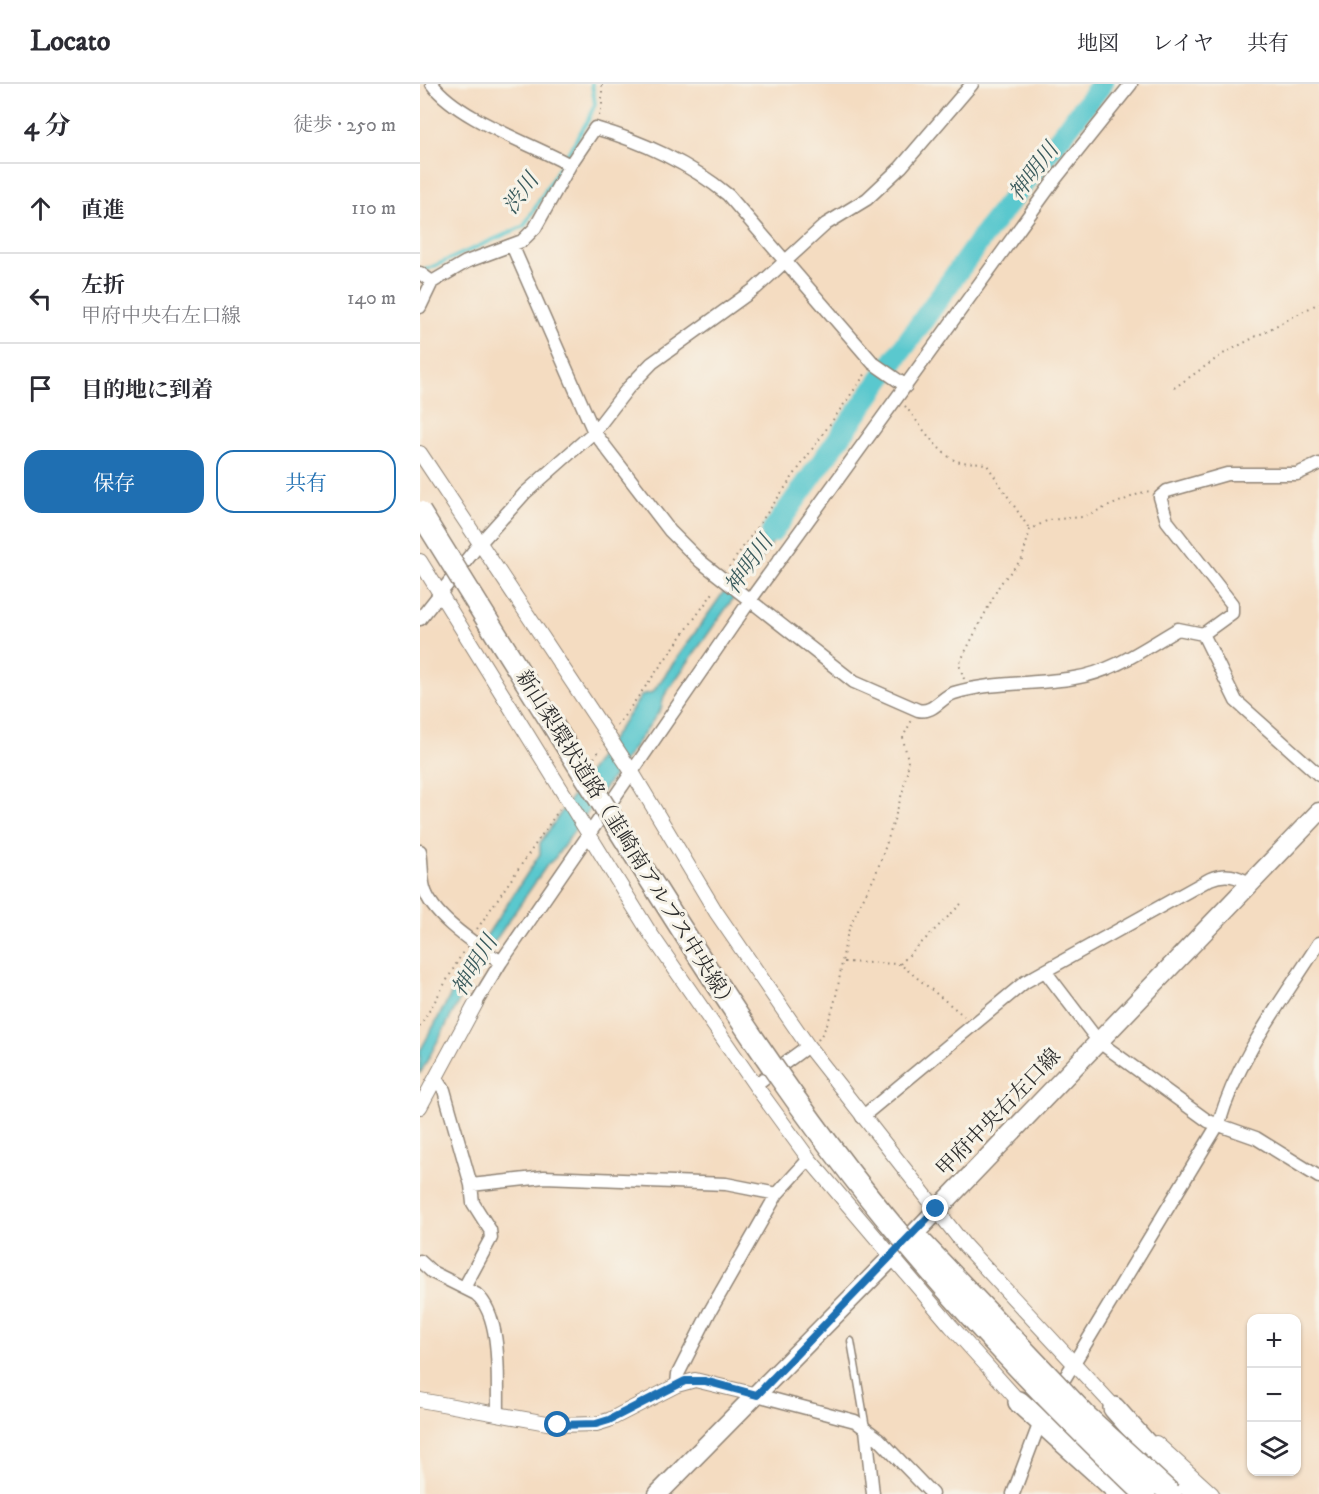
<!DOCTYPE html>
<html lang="ja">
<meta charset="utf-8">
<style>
:root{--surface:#fff;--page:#f7f7f7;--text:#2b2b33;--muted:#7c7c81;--line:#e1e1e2;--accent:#1f6fb2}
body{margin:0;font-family:"IM FELL DW Pica","Noto Serif JP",serif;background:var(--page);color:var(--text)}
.controls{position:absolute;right:18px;bottom:18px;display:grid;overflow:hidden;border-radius:12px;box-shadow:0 2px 4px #0004}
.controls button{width:54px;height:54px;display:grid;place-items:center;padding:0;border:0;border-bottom:2px solid var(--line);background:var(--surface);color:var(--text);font:30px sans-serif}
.stop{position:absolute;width:18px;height:18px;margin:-14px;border:4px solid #1f6fb2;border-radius:50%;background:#fff}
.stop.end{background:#1f6fb2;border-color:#fff;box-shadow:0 2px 6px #0008}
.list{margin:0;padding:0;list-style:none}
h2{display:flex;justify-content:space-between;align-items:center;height:78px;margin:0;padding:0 24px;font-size:26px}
h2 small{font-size:20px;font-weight:400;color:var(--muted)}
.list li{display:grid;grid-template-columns:39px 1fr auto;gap:18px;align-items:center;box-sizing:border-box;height:90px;padding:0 24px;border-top:2px solid var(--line)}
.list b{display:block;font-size:22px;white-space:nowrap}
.list p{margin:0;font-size:20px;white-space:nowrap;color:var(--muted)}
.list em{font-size:20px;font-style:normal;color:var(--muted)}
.actions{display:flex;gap:12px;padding:18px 24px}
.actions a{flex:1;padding:14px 0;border:2px solid var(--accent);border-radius:18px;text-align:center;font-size:21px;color:var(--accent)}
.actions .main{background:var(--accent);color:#fff}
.icon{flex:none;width:33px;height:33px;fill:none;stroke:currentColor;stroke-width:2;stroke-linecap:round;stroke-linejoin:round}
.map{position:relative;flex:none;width:899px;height:1410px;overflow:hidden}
header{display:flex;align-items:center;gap:36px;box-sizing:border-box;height:84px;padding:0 30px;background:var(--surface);border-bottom:2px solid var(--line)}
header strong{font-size:28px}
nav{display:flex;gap:33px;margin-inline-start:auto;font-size:21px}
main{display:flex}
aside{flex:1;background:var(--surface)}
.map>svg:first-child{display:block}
.water{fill:#5ac8ce;stroke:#427a7c;stroke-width:1.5}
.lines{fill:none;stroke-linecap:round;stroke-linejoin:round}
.stream{stroke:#5ac8ce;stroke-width:4}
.river{stroke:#5ac8ce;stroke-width:22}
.service-casing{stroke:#908476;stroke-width:9}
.minor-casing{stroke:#908476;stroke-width:15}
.tertiary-casing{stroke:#908476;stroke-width:16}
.primary-casing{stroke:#908476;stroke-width:21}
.motorway-casing{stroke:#908476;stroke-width:24}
.path{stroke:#908476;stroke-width:2;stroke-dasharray:1.5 4.5;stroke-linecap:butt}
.service{stroke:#fff;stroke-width:6}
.minor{stroke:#fff;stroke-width:12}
.tertiary{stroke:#fff;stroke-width:14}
.primary{stroke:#fff;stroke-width:18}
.motorway{stroke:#fff;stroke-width:21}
.motorway-bridge-casing{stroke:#908476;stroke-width:24;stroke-linecap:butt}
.motorway-bridge{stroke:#fff;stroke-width:21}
.route{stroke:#1f6fb2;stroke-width:8}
.labels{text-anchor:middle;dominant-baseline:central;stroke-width:6;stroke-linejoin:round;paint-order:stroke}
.street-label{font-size:21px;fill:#2b2b2b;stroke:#f7f3e8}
.water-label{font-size:22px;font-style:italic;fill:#395a5c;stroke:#f7f3e8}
</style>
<header>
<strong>Locato</strong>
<nav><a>地図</a><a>レイヤ</a><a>共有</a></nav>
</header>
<main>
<aside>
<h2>4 分<small>徒歩 · 250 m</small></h2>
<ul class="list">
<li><svg class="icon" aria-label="ahead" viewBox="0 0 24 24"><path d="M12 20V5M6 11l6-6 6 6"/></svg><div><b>直進</b></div><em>110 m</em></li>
<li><svg class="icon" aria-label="left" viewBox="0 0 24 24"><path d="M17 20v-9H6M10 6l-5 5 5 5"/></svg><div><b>左折</b><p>甲府中央右左口線</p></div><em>140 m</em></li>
<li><svg class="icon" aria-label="arrive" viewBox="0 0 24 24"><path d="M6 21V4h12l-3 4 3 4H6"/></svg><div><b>目的地に到着</b></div></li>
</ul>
<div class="actions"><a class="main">保存</a><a>共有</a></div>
</aside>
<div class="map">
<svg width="899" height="1410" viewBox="0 0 899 1410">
<rect width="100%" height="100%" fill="#f7f3e8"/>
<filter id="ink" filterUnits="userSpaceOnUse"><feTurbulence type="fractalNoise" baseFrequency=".0167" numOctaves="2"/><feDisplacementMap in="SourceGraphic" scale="12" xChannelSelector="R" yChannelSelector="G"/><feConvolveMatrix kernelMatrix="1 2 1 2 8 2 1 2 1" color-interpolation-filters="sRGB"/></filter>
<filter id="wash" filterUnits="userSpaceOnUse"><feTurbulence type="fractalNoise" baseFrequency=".008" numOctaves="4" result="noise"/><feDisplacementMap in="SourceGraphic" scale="24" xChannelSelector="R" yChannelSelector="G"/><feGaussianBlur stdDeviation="1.35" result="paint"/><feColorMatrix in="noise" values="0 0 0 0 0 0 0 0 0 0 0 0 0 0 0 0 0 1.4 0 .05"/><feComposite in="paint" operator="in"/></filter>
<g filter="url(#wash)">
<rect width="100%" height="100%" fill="#f4dcc1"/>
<path class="water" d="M366 420 375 427 244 612 241 625 135 774 127 781 59 880 0 990V967L46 883 120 770V759L222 611 233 608Z"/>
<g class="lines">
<path class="stream" d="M3 187 104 142 168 36 175 20 172 0"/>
<path class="river" d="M352 448 568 145 682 0"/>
</g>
</g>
<g filter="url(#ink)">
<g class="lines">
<defs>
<path id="service" d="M431 1257 446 1344"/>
<path id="minor" d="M12 0C38 35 110 59 150 81
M92 161 174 348 250 447 280 477 434 598 498 626C513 630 521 613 534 609 573 597 615 601 654 594 693 588 725 564 758 545L783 550 816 617 899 691
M0 189 12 198
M0 223 12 198 46 178 102 157 115 144 150 81 175 44C221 57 271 80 308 111L453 279 486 302
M0 535 60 459 105 409 174 348 208 304 232 279 336 204 406 140 447 115 481 83 552 0
M783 550 812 529V520L747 437 740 413 747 407 807 390H877L899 380
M0 767C2 778 1 793 4 804 12 833 57 861 81 878
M625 887 679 958 788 1037 836 1054 899 1093
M56 919 81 878 331 515 636 94 711 0
M16 993 24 1006 51 1101 53 1119 70 1146 71 1154 44 1204
M335 1001 388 962
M442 1033 605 898 790 795C806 788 816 792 832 800
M51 1101 124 1093 306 1100 357 1110
M0 1177 12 1188 56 1210C83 1232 77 1298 78 1330
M257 1301 258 1290 289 1229 357 1110 389 1075
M637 1307 799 1039C818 973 863 916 899 859
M337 1311 435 1337 459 1355 512 1410
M446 1345 453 1410
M593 1410 622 1333"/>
<path id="tertiary" d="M0 369 212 688 296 828 388 962 545 1162 700 1329
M0 477 228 846 335 1001 389 1075 531 1242 604 1323
M0 1023 56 919
M0 1316 138 1341 176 1340 189 1336 257 1301 275 1296 337 1311
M736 1359 792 1410"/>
<path id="primary" d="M238 1410 472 1173 899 728"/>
<path id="motorway" d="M599 1318 701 1410
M694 1324 743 1379 777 1410"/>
</defs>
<use href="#service" class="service-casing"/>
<use href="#minor" class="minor-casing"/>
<use href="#tertiary" class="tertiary-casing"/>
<use href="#primary" class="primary-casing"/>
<use href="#motorway" class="motorway-casing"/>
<path class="path" d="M179 32 182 23V0
M754 304 803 270 899 219
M485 322C499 339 515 365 534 376 545 381 556 376 567 381L610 446
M309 483 446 289
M544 595 539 580 580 500 602 475 610 446 628 436 662 433 726 407 730 408
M197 642 295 506
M174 674 181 664
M57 845 139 726
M424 878 480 880 544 932
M480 880 544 817
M0 943 43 868
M398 956C418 928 419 889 426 856 431 834 444 814 454 794 461 778 489 694 488 680 488 672 484 662 483 653L492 636"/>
<use href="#service" class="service"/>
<use href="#minor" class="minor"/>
<use href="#tertiary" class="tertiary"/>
<use href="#primary" class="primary"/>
<use href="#motorway" class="motorway"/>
<defs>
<path id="motorway-bridge" d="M0 428C68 538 137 648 206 757 291 893 377 1028 480 1151 556 1243 639 1327 725 1410
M501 1158 666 1332 751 1410"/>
</defs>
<use href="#motorway-bridge" class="motorway-bridge-casing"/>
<use href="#motorway-bridge" class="motorway-bridge"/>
</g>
</g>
<g class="lines" filter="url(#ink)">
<path class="route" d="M138 1341 176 1340 189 1336 265 1297H285L337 1311 516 1125"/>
</g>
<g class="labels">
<g class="street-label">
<text transform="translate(206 757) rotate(58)">新山梨環状道路（韮崎南アルプス中央線）</text>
<text transform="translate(579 1029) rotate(-46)">甲府中央右左口線</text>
</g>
<g class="water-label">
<text transform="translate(614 88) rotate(-53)">神明川</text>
<text transform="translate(101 110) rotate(-54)">渋川</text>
<text transform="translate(329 481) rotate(-55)">神明川</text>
<text transform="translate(55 882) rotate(-59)">神明川</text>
</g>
</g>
</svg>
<div class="controls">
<button>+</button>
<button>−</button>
<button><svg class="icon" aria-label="layers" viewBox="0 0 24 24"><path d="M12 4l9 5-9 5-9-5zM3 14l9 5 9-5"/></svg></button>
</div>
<div class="stop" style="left:138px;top:1341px"></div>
<div class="stop end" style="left:516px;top:1125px"></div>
</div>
</main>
